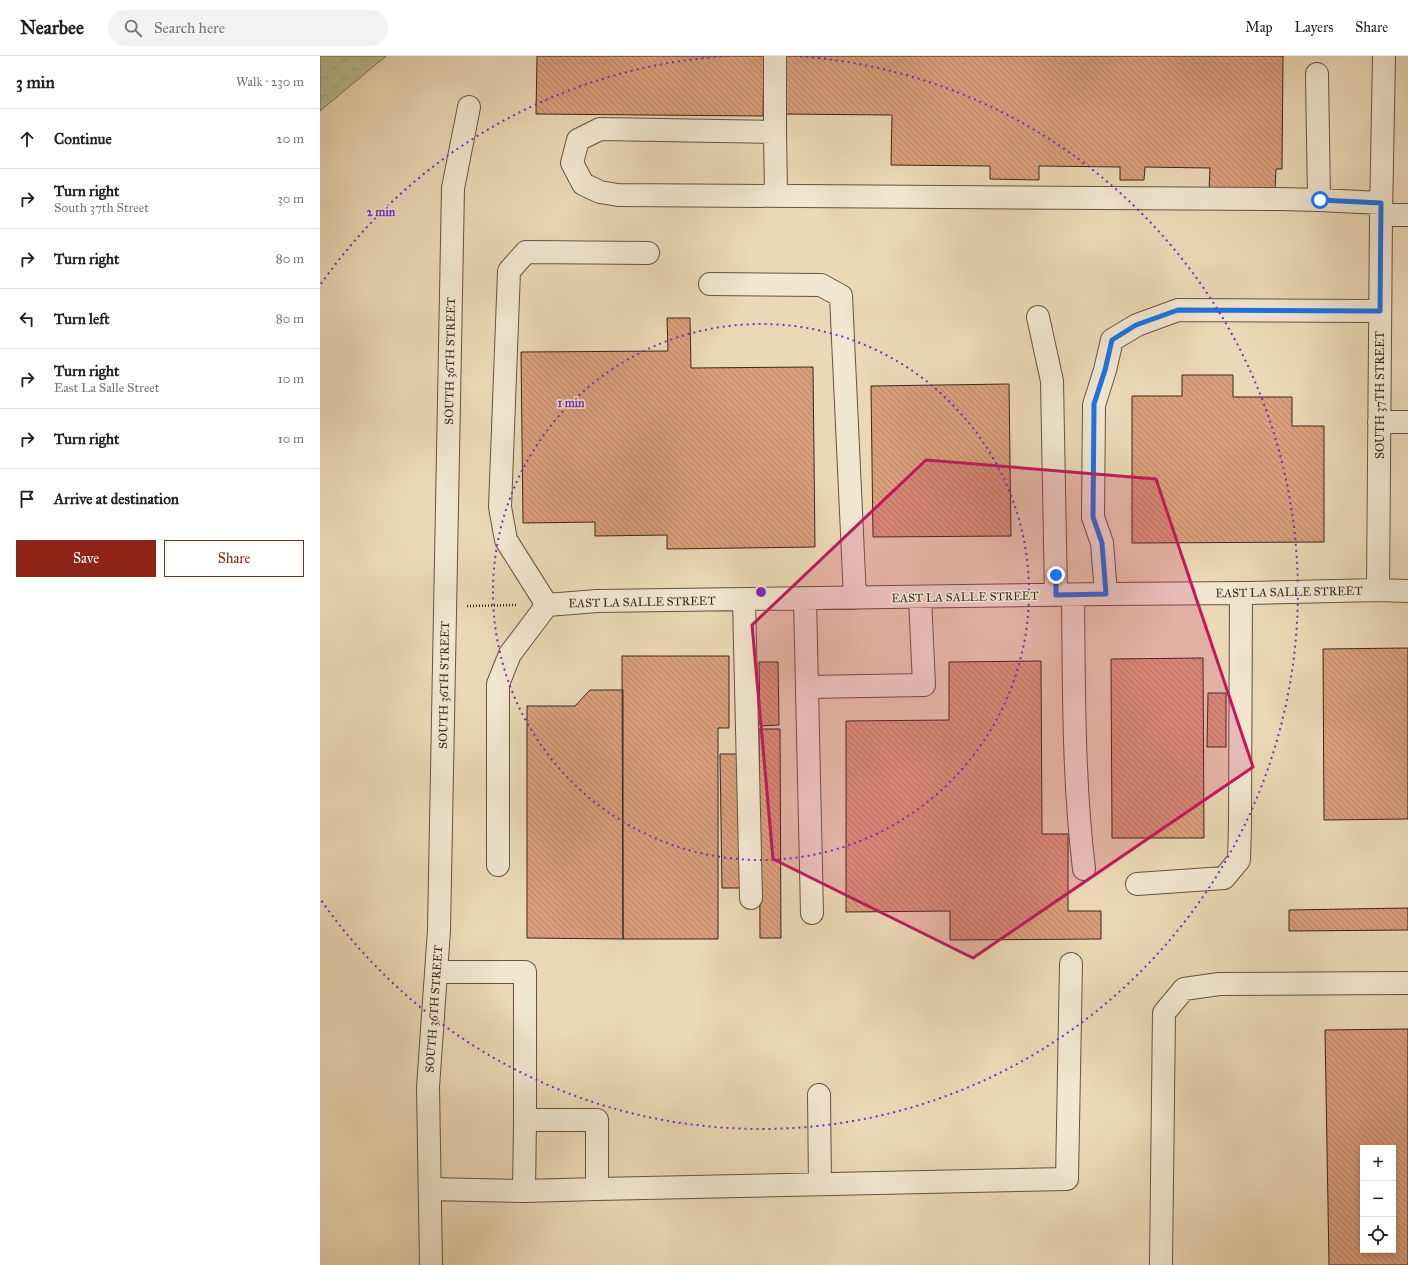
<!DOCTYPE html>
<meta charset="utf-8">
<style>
:root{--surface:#fff;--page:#f2f2f2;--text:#202124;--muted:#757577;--line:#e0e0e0;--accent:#8f2418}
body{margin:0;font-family:"IM FELL Great Primer",serif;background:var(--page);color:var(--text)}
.controls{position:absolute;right:12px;bottom:12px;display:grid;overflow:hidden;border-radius:0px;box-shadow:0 2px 6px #0003}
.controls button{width:36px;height:36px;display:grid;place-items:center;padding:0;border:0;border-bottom:1px solid var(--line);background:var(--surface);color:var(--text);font:20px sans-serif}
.stop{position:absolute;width:12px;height:12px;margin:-9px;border:3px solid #1a73e8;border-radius:50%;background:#fff}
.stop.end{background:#1a73e8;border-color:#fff;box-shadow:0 1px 4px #0008}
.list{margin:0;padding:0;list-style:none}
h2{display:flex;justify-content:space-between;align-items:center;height:52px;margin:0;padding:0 16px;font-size:17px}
h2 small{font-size:13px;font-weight:400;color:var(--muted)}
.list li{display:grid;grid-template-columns:26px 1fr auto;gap:12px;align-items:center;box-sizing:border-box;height:60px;padding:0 16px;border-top:1px solid var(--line)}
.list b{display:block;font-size:15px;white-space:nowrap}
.list p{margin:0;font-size:13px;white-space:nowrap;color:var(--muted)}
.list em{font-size:13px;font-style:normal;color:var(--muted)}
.actions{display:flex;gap:8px;padding:12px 16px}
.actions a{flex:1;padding:9px 0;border:1px solid var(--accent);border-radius:0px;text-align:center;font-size:14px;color:var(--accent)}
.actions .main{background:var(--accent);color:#fff}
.icon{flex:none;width:22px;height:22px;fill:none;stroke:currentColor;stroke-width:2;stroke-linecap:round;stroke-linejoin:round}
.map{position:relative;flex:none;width:1088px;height:1209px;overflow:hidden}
header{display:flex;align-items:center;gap:24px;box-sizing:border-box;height:56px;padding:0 20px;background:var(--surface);border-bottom:1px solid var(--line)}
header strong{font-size:19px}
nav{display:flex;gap:22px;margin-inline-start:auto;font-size:14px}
.search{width:280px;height:36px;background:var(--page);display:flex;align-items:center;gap:10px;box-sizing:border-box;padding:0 14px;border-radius:22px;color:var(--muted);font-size:15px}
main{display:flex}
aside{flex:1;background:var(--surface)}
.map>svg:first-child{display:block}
.park{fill:url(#park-crowns);stroke:#7a7255}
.building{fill:url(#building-back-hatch);stroke:#3b261d;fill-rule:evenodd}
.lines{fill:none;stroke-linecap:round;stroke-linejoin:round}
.minor-casing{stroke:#675243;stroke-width:24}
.path{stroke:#3b261d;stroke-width:2.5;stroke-dasharray:1 2;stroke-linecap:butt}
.minor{stroke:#f2e6d0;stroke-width:22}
.route{stroke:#1a73e8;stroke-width:5}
.marked{fill:#c2185b;fill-opacity:0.2;stroke:#c2185b;stroke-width:3;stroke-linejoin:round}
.ring{fill:none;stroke:#7b2cbf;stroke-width:2;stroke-dasharray:2 4}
.labels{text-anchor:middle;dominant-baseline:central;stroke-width:3;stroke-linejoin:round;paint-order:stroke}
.street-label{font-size:12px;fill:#3b261d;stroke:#f2e6d0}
.centre{fill:#7b2cbf;stroke:#f2e6d0;stroke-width:2}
.ring-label{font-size:12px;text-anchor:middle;font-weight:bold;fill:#7b2cbf;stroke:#f2e6d0;stroke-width:3;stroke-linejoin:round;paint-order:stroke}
</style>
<header>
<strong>Nearbee</strong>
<div class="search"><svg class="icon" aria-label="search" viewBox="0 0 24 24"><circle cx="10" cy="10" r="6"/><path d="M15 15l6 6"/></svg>Search here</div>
<nav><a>Map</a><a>Layers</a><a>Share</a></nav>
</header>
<main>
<aside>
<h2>3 min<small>Walk · 230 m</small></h2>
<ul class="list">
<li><svg class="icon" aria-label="ahead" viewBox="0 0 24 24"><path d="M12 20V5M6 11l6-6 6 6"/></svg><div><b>Continue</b></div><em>20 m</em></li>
<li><svg class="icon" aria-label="right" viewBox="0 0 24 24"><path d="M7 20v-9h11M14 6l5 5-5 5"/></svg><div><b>Turn right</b><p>South 37th Street</p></div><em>30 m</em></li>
<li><svg class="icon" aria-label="right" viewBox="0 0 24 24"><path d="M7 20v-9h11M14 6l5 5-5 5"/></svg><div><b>Turn right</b></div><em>80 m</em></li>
<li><svg class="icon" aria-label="left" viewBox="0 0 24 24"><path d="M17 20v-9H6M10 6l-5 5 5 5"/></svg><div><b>Turn left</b></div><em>80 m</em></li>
<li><svg class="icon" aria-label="right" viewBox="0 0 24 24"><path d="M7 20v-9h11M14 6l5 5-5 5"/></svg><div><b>Turn right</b><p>East La Salle Street</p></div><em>10 m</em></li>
<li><svg class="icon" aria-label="right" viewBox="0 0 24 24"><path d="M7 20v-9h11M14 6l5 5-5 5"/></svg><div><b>Turn right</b></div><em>10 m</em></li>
<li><svg class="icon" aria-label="arrive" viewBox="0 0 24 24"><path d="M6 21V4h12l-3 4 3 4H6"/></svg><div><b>Arrive at destination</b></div></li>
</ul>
<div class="actions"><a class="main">Save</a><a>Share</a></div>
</aside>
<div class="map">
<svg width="1088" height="1209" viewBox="0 0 1088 1209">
<defs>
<pattern id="park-crowns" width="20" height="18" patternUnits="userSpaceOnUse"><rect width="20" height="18" fill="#b8be8d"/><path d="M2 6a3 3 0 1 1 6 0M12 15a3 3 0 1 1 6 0" fill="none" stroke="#9fa379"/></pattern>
<pattern id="building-back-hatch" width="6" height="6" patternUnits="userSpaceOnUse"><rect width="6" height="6" fill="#daa07c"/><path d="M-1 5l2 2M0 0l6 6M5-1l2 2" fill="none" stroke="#b28265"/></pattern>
</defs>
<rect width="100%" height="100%" fill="#ebd8b6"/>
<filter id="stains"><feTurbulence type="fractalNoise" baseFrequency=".005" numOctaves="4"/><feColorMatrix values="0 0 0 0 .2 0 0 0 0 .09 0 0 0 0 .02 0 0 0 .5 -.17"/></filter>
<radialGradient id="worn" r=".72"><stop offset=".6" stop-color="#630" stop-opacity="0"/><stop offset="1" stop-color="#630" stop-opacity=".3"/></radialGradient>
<path class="park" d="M0 0H66L0 55Z"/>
<path class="building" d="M217 0H444L443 60 216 58Z
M464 0H963L962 113H956L955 134H889L890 112 825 111 824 124H800V111L719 110V124L670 123V110L571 109 572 59 463 58Z
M347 262H370L371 312 493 311 495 491 347 493V479L275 480V466L203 467 201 296 348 295Z
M862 319H913V341H972V370H1004V486L812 487V340H862Z
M689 328 691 480 553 481 551 330Z
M1088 592V763L1004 764 1003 593Z
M302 600H409V672H398V883H303Z
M883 602 884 782H792L791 603Z
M721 605 722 778H748V855H781V883L630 884V855L526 856V665L629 664V606Z
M439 606H458L459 669 440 670Z
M270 634H303V883L207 882V650H255Z
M888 637H906V691H887Z
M439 673H460L461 882H440Z
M400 698H419L421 832H402Z
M1088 852V874L969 875V854Z
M1088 973V1209H1009L1005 974ZM1043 1092H1073V1194H1043Z"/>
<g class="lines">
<defs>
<path id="minor" d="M997 18 999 144 1061 147
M455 76V0
M456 140 455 76 280 73 258 84 252 107 263 128 280 136 298 139 959 143 999 144
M1061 159H1088
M390 228 501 229 521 240 535 542
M718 261 732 325 736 539
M1059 366H1088
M1058 534 1061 159 1064 0
M786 538 782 487 773 461 774 349 785 314 792 284 817 269 858 254 1060 255
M753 539C754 630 753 722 764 813
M485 543 492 857
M424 544 431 842
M227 549 277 545 786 538 928 537 1058 534 1088 535
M227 549 186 484 180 451 189 215 206 196 328 197
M487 631 604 629 600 541
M178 809V628L190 598 227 549
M817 828 904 822 919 804 920 767 921 537
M499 1039 500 1128
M110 1133 204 1135 205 1064V916H117
M277 1133 747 1123 751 908
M204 1135 277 1133V1064H205
M111 1209 108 1031 119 874 133 132 149 51
M841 1209 844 957 864 933 899 928 1088 927"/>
</defs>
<use href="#minor" class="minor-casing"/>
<path class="path" d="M147 550 198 549"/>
<use href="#minor" class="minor"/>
</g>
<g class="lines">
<path class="route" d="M736 519V539L786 538 782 487 773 461 774 348 785 314 792 284 816 269 858 254 1060 255 1061 147 1000 144"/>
</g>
<path class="marked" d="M606 404 836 423 933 711 653 902 453 803 432 569Z"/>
<g class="ring">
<circle cx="441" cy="536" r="268"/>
<path d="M1 228A537 537 0 0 1 408 0M474 0A537 537 0 1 1 1 844"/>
</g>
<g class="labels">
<g class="street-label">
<text transform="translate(130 305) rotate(-89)">SOUTH 36TH STREET</text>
<text transform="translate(1060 339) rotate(-90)">SOUTH 37TH STREET</text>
<text transform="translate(969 536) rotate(-1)">EAST LA SALLE STREET</text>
<text transform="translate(645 541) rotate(-1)">EAST LA SALLE STREET</text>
<text transform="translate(322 546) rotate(-1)">EAST LA SALLE STREET</text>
<text transform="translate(124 629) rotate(-89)">SOUTH 36TH STREET</text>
<text transform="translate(114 953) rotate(-86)">SOUTH 36TH STREET</text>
</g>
</g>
<circle cx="441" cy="536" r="6" class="centre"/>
<g class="ring-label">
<text x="61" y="160">2 min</text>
<text x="251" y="351">1 min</text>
</g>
<rect width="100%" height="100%" filter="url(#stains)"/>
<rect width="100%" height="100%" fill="url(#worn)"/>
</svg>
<div class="controls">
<button>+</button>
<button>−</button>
<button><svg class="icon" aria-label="locate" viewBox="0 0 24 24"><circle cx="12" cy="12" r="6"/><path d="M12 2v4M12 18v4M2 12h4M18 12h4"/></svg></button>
</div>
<div class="stop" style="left:1000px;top:144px"></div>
<div class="stop end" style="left:736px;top:519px"></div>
</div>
</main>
